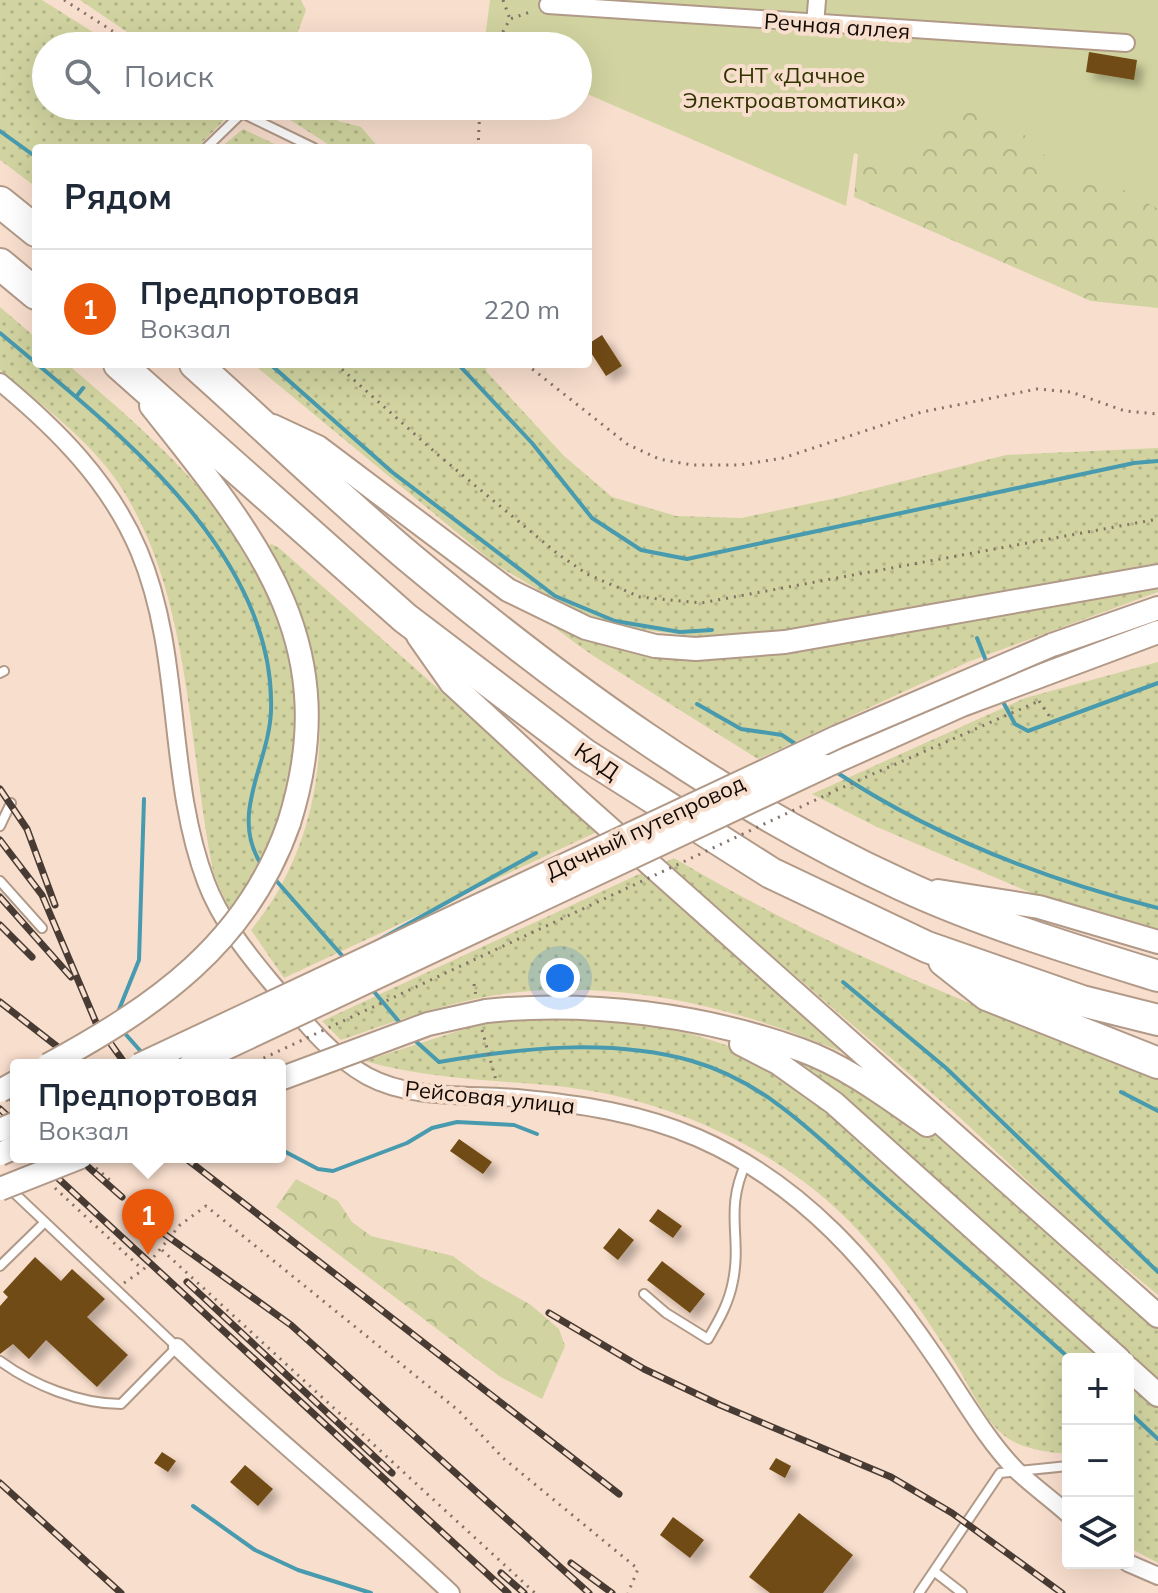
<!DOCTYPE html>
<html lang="ru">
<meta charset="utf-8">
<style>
:root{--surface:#fff;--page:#f2f2f3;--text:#1f2937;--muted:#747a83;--line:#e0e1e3;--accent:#ea580c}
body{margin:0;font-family:Mulish,sans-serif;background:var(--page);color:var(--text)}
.controls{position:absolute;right:24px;bottom:24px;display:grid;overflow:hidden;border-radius:8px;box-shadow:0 8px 32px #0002}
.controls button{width:72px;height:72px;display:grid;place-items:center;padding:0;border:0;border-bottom:2px solid var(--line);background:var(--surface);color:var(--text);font:40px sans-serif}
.you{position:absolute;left:560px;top:978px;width:28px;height:28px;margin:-20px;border:6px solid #fff;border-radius:50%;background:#1a73e8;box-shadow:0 0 0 12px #1a73e833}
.badge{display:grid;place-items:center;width:52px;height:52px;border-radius:50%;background:var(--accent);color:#fff;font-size:26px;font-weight:700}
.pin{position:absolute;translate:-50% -66px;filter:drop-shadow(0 2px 4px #0008)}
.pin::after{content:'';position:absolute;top:42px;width:28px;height:24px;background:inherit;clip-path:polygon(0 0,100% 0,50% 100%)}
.popup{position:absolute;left:10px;top:1059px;width:276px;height:104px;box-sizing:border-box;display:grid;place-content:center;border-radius:8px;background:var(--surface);filter:drop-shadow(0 2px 6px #0005);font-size:26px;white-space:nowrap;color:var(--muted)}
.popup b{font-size:30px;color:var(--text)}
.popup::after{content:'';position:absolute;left:50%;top:100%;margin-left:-16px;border:16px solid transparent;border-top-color:var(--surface)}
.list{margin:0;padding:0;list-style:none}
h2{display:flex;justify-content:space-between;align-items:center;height:104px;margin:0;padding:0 32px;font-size:34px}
h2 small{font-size:26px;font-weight:400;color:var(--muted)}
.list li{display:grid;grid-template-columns:52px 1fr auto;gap:24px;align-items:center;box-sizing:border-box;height:120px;padding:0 32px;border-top:2px solid var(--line)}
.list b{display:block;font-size:30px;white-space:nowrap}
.list p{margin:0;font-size:26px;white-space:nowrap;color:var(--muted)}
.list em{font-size:26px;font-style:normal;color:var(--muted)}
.icon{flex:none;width:44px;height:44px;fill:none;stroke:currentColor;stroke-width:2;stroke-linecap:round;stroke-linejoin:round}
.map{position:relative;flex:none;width:1158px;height:1593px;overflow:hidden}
.search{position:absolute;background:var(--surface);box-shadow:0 8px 32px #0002;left:32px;top:32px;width:560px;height:88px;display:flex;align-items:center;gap:20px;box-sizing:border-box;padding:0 28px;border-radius:44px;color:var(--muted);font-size:30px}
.panel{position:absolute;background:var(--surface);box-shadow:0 8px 32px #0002;left:32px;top:144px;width:560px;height:224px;border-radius:8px}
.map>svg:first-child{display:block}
.grass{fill:url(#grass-dots)}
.forest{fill:url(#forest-crowns)}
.green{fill:#d1d4a0}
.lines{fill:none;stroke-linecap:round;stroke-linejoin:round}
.stream{stroke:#489aae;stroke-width:4}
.building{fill:#714c14;filter:url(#shadow)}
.lane-casing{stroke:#b19988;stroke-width:12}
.street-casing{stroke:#b19988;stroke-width:20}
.secondary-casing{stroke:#b19988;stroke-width:26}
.highway-casing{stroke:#b19988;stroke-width:34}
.path{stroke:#837267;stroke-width:3;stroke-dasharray:2 6;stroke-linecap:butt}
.lane{stroke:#fff;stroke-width:8}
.street{stroke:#fff;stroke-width:16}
.secondary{stroke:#fff;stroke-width:22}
.highway{stroke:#fff;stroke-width:30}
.rail-casing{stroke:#473b33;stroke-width:7}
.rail{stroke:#f8decd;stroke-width:4;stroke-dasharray:12;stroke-linecap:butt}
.secondary-bridge-casing{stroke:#b19988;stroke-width:26;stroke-linecap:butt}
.path-bridge{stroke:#837267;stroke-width:3;stroke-dasharray:2 6;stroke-linecap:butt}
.secondary-bridge{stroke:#fff;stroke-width:22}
.labels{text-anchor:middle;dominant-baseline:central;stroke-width:8;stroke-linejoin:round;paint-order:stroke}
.street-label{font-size:22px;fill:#120a05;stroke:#f8decd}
.park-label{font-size:22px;fill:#303200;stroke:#f8decd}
</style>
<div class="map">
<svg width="1158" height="1593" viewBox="0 0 1158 1593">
<defs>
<pattern id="grass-dots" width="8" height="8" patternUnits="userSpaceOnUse" patternTransform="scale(2)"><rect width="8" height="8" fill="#d1d4a0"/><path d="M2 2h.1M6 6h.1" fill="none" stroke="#b2b588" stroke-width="1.8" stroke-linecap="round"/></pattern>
<pattern id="forest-crowns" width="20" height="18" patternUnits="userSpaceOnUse" patternTransform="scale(2)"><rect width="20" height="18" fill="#d1d4a0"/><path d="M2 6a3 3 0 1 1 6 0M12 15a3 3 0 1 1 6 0" fill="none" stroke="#b2b588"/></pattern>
<filter id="shadow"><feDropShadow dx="7" dy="7" stdDeviation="4" flood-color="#0004"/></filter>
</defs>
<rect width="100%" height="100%" fill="#f8decd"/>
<path class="grass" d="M0 0H42L115 46H46V106H209L227 117 197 148H36V187L0 160Z
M80 0H301L306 10 294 42 297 46H161L151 38H136Z
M263 106H330L338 121 361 127 379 148H334L278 112Z
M243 129 283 148H220Z
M0 307 36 338V364H67C224 496 361 631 270 851 261 873 244 893 231 913L214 875C187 747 193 597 119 484 89 439 41 405 0 370Z
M253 364H487L486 371 564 456 612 497 676 516 741 518 837 498 1006 455 1158 448V563L772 634 692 636 619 627 562 604 495 564Z
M271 544 278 547 599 831 284 978 251 930C338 825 341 661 267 549Z
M1158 587V592L968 662 758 759 592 655 537 615 686 657 755 656Z
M1158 662V930L1104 924 877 827 812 794 1025 698Z
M674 858C828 950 991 1014 1158 1076V1295L1083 1233 956 1114 664 863Z
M648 870 849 1055C746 1011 643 983 530 991 465 996 401 1019 341 1040L322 1021Z
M530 1014C619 1017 704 1027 783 1071L1104 1359H1068V1454C1045 1452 1018 1449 1000 1432 981 1414 968 1383 954 1361 914 1300 874 1238 817 1192 743 1133 651 1096 557 1086 491 1080 428 1079 365 1061L489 1021Z
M801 1057 933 1132 1001 1185 1158 1329V1384L877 1125 800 1063Z
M1128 1380 1158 1408V1563L1128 1547Z"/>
<path class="forest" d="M973 99 1158 202V308L1091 301 854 197 859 143Z
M296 1179 338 1201 352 1222 371 1236 453 1256 481 1277 531 1305 559 1329 565 1346 542 1399 499 1376 276 1207Z"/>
<path class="green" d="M490 0H1158V209L1105 180 1069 189 1032 139 965 106 891 165 854 153 846 206 578 90V46H484Z"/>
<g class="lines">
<path class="stream" d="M0 131 36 157
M0 333 36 363
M37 364C139 449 276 566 271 711 269 764 229 814 261 864
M270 364 392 472 555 596 615 621 680 632 712 630
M458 364 532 443 592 518 641 550 687 559 1134 463 1158 461
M76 397 83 388
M977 638 988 666
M1002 700 1015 724 1028 731 1158 683
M697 704 741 729 782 735 800 747
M833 770C932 836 1043 879 1158 908
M273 877 346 960
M370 945 536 853
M843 982 946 1068 1158 1272
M371 988 401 1024
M118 1012 139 960 144 799
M121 1029 144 1055
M411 1037 439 1062C520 1048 610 1038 692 1061 769 1083 820 1140 878 1191 942 1248 1007 1302 1070 1359
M1121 1092 1158 1111
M280 1149 318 1169 333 1171 407 1143 432 1128 457 1122 514 1125 537 1134
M1128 1411 1158 1439
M193 1506 255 1550 298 1570 371 1593"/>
</g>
<path class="building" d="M1089 52 1137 60 1134 80 1086 72Z
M602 335 622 366 606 376 588 348V344Z
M459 1139 492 1162 483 1174 450 1151Z
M658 1209 682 1226 673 1238 649 1221Z
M619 1228 634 1240 618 1260 603 1248Z
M35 1257 61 1281 72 1269 105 1299 87 1317 128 1355 97 1387 46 1340 29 1359 13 1344 0 1354V1306L8 1297 3 1292Z
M662 1261 705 1294 690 1313 647 1280Z
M162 1452 176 1461 168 1472 154 1463Z
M776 1458 791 1466 785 1478 769 1469Z
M245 1465 273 1489 258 1506 230 1482Z
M799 1513 853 1555 823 1593H770L749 1577Z
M673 1517 704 1540 690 1558 660 1535Z"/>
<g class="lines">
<defs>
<path id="lane" d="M206 148 242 113 314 148
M0 673 4 671
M0 826 11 803
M0 881 42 928
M0 1266 45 1222
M644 1294 666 1313 708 1339C719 1320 729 1303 733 1281 742 1236 724 1211 746 1163
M0 1361C33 1385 80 1404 121 1404L177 1347 9 1188
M935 1572 962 1593
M919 1593 1000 1473 1068 1466"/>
<path id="street" d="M548 5 1126 43
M815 25 817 0
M0 382C57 429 110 482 139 551 183 656 166 776 206 882 220 919 245 951 270 981 299 1015 328 1054 367 1076 411 1100 468 1094 517 1098 579 1104 641 1113 698 1138 803 1184 874 1267 937 1360 962 1396 985 1438 1016 1470 1032 1485 1051 1499 1068 1514
M177 1347C266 1432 361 1508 451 1593
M1128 1563 1158 1576"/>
<path id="secondary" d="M151 406C257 539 346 643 289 823
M273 426 318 447 508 590 586 628 655 646 696 649 785 642 1158 576
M418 636 451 683 579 801 1158 1316
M1052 645 1158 608
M826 766 962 705 1158 632
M938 891 1039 907 1158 942
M486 1011C588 1000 704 1015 801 1050 846 1066 888 1098 927 1125
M741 1044 778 1063 834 1103 1119 1359
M1128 1368 1158 1395"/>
<path id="highway" d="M0 202 36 231
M0 264 36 294
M119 364 405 618 584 754 771 873 927 947 1082 1001 1158 1020
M195 364C267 428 336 496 410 558 561 684 723 803 902 885 982 922 1074 950 1158 976
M944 961 987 995 1158 1063"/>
</defs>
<use href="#lane" class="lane-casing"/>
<use href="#street" class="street-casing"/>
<use href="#secondary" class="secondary-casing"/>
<use href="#highway" class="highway-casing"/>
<path class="path" d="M64 0 136 46
M503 0 510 19
M495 46 510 19 533 11
M478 148 480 106
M336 364 437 454 558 554 587 574 640 597 701 603 1158 519
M526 364 627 444 659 459 692 465H739L783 458 922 412 1037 389 1071 392 1125 411 1158 414
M1039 701 1050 717
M474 984 476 996
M482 1030 497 1084
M96 1168 111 1181
M55 1188 143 1270
M162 1250 535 1593
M124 1283 143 1270 180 1225 206 1206 459 1411 503 1458 638 1569 628 1593"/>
<use href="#lane" class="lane"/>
<use href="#street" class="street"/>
<use href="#secondary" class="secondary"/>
<use href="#highway" class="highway"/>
<defs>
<path id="rail" d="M0 789 27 829 55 905
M0 840 42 895 100 1032
M0 897 71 977
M0 925 32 957
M0 1002 81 1065
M96 1023 126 1065
M0 1088 16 1102
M0 1109 16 1124
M0 1125 16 1140
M35 1157 508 1593
M77 1157 122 1197
M184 1157 619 1494
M163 1233 291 1325 589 1593
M187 1282 392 1473
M549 1313 644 1369 720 1405 891 1477 952 1513 1062 1593
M0 1483 121 1593
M571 1563 612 1593
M501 1573 524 1593"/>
</defs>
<use href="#rail" class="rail-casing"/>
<use href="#rail" class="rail"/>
<defs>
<path id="secondary-bridge" d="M48 1065C156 1006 247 944 289 823
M139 1065 837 737 1052 645
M190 1065 826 766
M280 1079 428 1024 486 1011
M0 1091 16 1082
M0 1130 16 1123
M0 1154 16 1147
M0 1189 81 1157"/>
</defs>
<use href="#secondary-bridge" class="secondary-bridge-casing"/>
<path class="path-bridge" d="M249 1065 839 789 1039 701"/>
<use href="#secondary-bridge" class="secondary-bridge"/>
</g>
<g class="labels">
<g class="street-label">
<text transform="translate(837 26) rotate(4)">Речная аллея</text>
<text transform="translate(597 761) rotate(34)">КАД</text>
<text transform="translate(645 827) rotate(-25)">Дачный путепровод</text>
<text transform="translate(490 1097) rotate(6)">Рейсовая улица</text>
</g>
<g class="park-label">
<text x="794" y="75">СНТ «Дачное<tspan x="794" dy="25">Электроавтоматика»</tspan></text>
</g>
</g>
</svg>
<div class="controls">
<button>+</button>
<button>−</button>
<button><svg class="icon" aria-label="layers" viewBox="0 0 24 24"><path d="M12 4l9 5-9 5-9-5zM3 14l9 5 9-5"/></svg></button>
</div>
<div class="you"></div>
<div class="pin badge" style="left:148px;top:1255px">1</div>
<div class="popup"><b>Предпортовая</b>Вокзал</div>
<div class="search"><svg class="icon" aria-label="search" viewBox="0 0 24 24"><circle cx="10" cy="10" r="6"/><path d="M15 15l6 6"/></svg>Поиск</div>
<section class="panel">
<h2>Рядом<small></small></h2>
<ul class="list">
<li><span class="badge">1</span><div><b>Предпортовая</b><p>Вокзал</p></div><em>220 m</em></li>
</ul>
</section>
</div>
